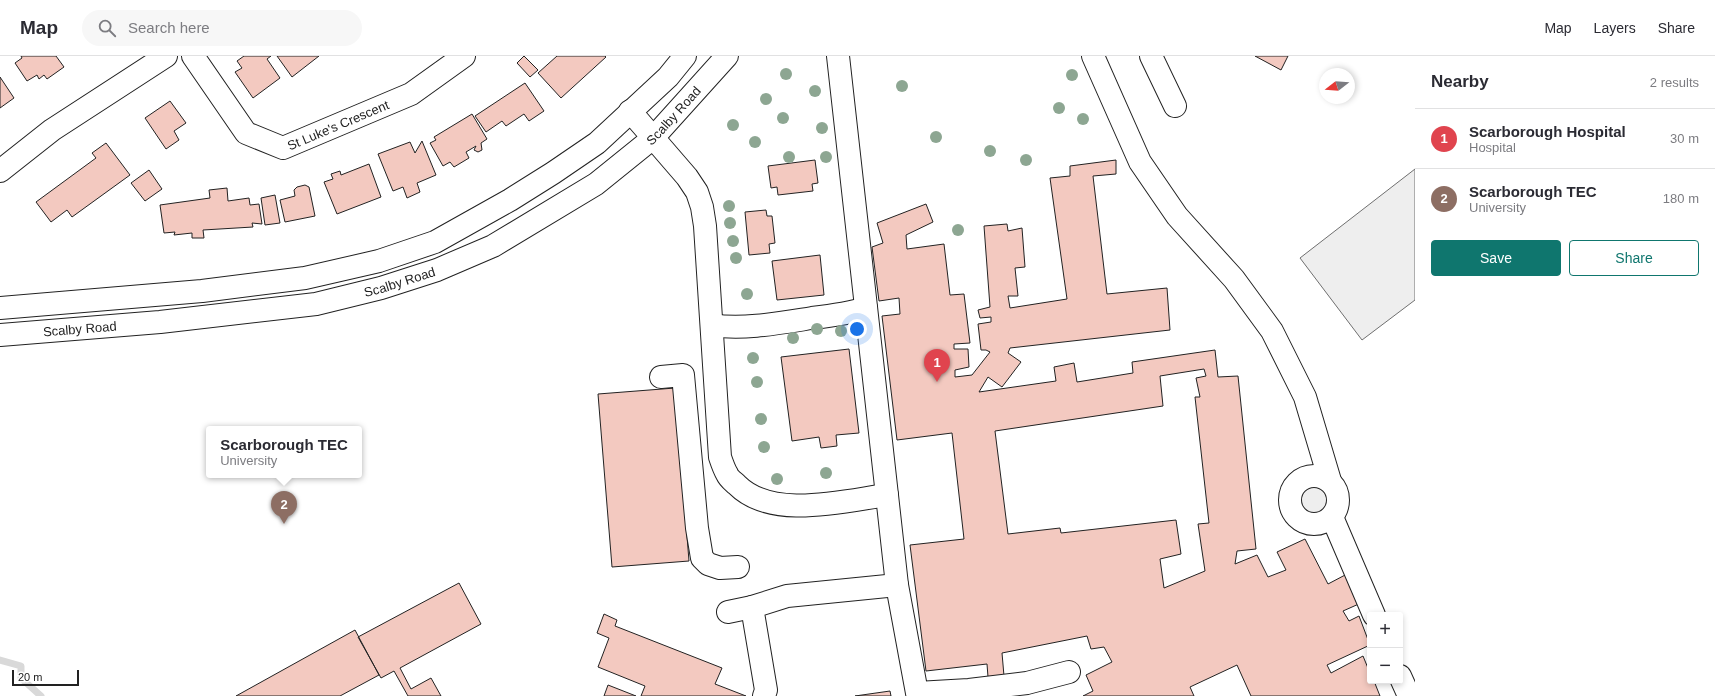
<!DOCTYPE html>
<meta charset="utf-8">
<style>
:root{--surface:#fff;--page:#f7f7f7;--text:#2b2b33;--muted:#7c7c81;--line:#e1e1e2;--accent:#0f766e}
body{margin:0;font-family:Helvetica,sans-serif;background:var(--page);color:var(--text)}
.controls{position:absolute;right:12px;bottom:12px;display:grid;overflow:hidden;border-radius:4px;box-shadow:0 2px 6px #0003}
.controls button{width:36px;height:36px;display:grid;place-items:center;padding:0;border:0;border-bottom:1px solid var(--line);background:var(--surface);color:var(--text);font:20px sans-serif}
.compass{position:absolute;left:1319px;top:12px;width:36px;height:36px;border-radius:50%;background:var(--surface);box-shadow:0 2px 6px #0003;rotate:253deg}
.scale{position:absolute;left:12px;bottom:10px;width:67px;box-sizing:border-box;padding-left:4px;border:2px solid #222;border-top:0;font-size:11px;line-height:14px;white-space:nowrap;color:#222;-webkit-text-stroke:3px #fff;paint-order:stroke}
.you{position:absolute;left:857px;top:273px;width:14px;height:14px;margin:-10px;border:3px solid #fff;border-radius:50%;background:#1a73e8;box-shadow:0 0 0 6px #1a73e833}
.badge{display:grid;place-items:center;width:26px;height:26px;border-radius:50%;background:var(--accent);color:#fff;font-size:13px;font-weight:700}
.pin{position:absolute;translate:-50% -33px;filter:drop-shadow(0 1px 2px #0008)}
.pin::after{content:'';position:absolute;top:21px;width:14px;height:12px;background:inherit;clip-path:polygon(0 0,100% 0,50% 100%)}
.popup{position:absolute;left:206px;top:370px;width:156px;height:52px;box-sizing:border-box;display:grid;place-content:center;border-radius:4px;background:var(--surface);filter:drop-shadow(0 1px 3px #0005);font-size:13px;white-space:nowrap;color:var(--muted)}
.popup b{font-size:15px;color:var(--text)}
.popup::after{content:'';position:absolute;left:50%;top:100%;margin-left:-8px;border:8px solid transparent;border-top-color:var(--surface)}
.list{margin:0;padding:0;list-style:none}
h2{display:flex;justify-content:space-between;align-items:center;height:52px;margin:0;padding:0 16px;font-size:17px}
h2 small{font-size:13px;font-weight:400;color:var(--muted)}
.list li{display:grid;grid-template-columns:26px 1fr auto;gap:12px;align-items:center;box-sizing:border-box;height:60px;padding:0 16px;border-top:1px solid var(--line)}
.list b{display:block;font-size:15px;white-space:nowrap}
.list p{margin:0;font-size:13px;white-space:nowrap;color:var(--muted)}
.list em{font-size:13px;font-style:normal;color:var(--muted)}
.actions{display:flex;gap:8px;padding:12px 16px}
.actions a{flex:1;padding:9px 0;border:1px solid var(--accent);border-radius:4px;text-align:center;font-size:14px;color:var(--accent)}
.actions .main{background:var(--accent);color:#fff}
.icon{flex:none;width:22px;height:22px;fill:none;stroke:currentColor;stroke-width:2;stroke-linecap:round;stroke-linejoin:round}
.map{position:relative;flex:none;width:1415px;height:640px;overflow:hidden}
header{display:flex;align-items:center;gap:24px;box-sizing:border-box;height:56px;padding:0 20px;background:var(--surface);border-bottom:1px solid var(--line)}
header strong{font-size:19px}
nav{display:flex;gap:22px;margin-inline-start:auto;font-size:14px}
.search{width:280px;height:36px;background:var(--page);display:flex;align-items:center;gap:10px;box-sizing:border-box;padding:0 14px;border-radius:22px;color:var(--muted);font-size:15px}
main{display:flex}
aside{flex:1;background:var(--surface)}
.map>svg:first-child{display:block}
.green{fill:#eee;stroke:#6f6f6f}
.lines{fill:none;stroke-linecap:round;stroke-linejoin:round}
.stream{stroke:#d9d9d9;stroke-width:7}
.building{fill:#f3c9c0;stroke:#222;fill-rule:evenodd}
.minor-casing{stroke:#222;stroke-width:24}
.highway-casing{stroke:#222;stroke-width:24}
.minor{stroke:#fff;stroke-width:22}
.highway{stroke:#fff;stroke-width:22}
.tree{fill:#8da692}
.labels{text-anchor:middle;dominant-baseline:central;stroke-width:3;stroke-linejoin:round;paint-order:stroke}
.street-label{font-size:13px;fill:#222;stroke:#fff}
</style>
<header>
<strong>Map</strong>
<div class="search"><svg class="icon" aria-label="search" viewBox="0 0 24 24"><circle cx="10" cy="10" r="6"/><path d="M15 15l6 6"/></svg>Search here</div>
<nav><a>Map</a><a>Layers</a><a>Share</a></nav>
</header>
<main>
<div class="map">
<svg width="1415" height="640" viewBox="0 0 1415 640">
<rect width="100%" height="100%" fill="#fff"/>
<path class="green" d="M1415 113V244L1362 284 1300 202Z
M1296 443a18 18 0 1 1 36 0a18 18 0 1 1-36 0Z"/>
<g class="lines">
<path class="stream" d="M0 604 21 610V622L41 640"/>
</g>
<path class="building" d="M21 0H56L64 11 47 23 44 19 39 23 37 19 27 25 15 7 22 2Z
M244 0H271L267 3 280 22 253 42 235 16 242 12 237 5Z
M277 0H319L292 21Z
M524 0 538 14 530 21 517 7Z
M557 0H605L606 1 561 42 538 17Z
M1255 0H1288L1281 14Z
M0 21 14 42 0 52Z
M525 27 544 55 529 65 524 58 506 70 502 65 486 76 475 60Z
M170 45 186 67 174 75 179 84 166 93 145 62Z
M472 58 487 83 481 87 482 94 478 96 474 94 476 90 466 96 469 102 454 111 450 106 443 110 430 87 436 84 434 81Z
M422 85 436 119 417 127 420 136 407 142 403 131 393 135 378 98 410 86 415 97Z
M106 87 130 119 72 161 67 154 51 166 36 146 96 102 92 97Z
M815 104 818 127 812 128 813 135 778 139 777 131 771 132 768 110Z
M1116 104V118L1093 120 1107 238 1167 232 1170 274 1010 292 1008 297 1021 306 1002 331 988 321 979 336 1056 325 1054 311 1074 307 1077 326 1133 317 1132 306 1215 294 1218 321 1238 320 1256 493 1237 495 1235 508 1257 499 1268 521 1286 514 1277 496 1305 483 1328 528 1347 518 1361 547 1343 555 1349 565 1359 560 1370 589 1327 609 1331 617 1363 600 1370 617V625H1374L1380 640H1251L1237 609 1190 631 1194 640H1083L1093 635 1086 619 1112 606 1104 591 1091 593 1087 580 1002 597 1004 620 988 621 987 608 926 615 910 489 964 483 952 377 897 384 882 260 900 258 899 242 879 245 872 191 883 187 877 167 926 148 933 166 906 179 907 193 944 188 950 239 964 238 970 287 954 288V293H968L969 311 955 314V321L972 319 990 296 986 294H981L978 268 991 266V261L980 262 978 254 990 251 984 170 1007 168 1008 175 1022 172 1025 211 1015 212 1018 240H1008L1010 252 1067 243 1050 122 1070 120V110ZM1204 313 1206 320 1196 322 1200 341H1195L1209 467 1198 468 1205 515 1164 532 1160 503 1181 498 1176 464 1061 477 1060 472 1008 478 995 375 1163 350 1160 320Z
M369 108 381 141 337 158 324 126 333 123 331 118 340 115 341 119Z
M149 114 162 133 145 145 131 127Z
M305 129 309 131 315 160 285 166 280 144 295 140 294 134 297 131Z
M227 132 228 145 249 142 250 149 259 148 262 168 252 167 253 171 203 174 204 182H192V177L174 179 175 176 164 177 160 149 210 142 209 134Z
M275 139 280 167 265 169 261 142Z
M766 154 767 160H772L775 187 769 188 770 197 749 199 745 156Z
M820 199 824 239 777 244 772 205Z
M849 293 859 377 836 379 837 390 821 392 819 381 792 385 781 301Z
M675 332 689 505 612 511 598 338Z
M459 527 481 568 400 612 411 633 431 622 441 640H408L394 615 381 622 358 581Z
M604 558 617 564 615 570 722 612 715 628 746 640H641L645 630 598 611 609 582 597 577Z
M355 574 379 619 340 640H236Z
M608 629 636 640H604Z
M890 635 891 640H855Z"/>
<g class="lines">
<defs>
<g id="minor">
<path id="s1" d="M193 0 246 77 283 92 411 38 464 0"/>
<path d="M838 0 897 529 917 637 969 634 1027 627 1069 616"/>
<path d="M1093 0 1140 106 1177 160 1234 223 1272 275 1305 341 1330 425"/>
<path d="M1151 0 1175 50"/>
<path d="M630 55 687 121 697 136 702 151 705 170 720 401C722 407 724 413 727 418 729 423 734 426 737 429 772 464 843 445 887 439"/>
<path d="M0 115 52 74 166 0"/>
<path d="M712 269C743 274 780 267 812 262 830 260 848 258 866 252"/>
<path d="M661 321 683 319 697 472 702 502 708 508 720 512 738 511"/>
<circle cx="1314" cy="444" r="24"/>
<path d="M1332 461 1374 559"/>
<path d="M728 556 752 551"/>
<path d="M1400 620 1409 640"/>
<path d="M764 640 766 634 752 551 787 540 897 529"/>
</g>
<g id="highway">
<path d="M0 252 202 235 305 222 379 205 435 186 510 144 553 117 597 87 668 21 685 0"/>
<path id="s2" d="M0 279 160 266 316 248 381 232 437 214 493 190 596 128 653 82 727 0"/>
</g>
</defs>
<use href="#minor" class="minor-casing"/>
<use href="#highway" class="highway-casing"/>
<use href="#minor" class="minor"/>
<use href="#highway" class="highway"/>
</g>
<g class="tree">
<circle cx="786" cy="18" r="6"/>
<circle cx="1072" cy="19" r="6"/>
<circle cx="902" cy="30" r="6"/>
<circle cx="815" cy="35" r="6"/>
<circle cx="766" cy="43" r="6"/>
<circle cx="1059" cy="52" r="6"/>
<circle cx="783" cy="62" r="6"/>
<circle cx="1083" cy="63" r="6"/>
<circle cx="733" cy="69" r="6"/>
<circle cx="822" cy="72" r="6"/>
<circle cx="936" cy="81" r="6"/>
<circle cx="755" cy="86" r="6"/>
<circle cx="990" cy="95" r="6"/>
<circle cx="789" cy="101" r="6"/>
<circle cx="826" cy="101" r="6"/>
<circle cx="1026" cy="104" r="6"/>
<circle cx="729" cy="150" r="6"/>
<circle cx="730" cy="167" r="6"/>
<circle cx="958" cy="174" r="6"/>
<circle cx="733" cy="185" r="6"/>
<circle cx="736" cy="202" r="6"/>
<circle cx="747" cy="238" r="6"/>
<circle cx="817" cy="273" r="6"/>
<circle cx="841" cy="275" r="6"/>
<circle cx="793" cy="282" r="6"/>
<circle cx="753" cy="302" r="6"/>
<circle cx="757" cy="326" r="6"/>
<circle cx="761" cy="363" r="6"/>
<circle cx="764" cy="391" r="6"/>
<circle cx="826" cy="417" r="6"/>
<circle cx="777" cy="423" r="6"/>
</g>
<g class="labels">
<g class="street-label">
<text stroke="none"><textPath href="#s2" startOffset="728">Scalby Road</textPath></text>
<text stroke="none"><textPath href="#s1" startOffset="193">St Luke's Crescent</textPath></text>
<text stroke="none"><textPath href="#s2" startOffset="404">Scalby Road</textPath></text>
<text stroke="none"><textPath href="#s2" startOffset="80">Scalby Road</textPath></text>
</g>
</g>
</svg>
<div class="controls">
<button>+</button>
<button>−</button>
</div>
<svg class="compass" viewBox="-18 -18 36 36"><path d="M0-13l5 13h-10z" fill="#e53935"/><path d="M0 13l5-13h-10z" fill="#7c7c81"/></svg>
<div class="scale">20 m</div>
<div class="you"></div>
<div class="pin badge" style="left:937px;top:326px;background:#e0444e">1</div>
<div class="pin badge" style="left:284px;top:468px;background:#8d6e63">2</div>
<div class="popup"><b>Scarborough TEC</b>University</div>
</div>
<aside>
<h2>Nearby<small>2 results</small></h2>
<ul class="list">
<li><span class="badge" style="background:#e0444e">1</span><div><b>Scarborough Hospital</b><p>Hospital</p></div><em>30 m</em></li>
<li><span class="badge" style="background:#8d6e63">2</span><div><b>Scarborough TEC</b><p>University</p></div><em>180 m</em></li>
</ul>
<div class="actions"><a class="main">Save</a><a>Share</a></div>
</aside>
</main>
